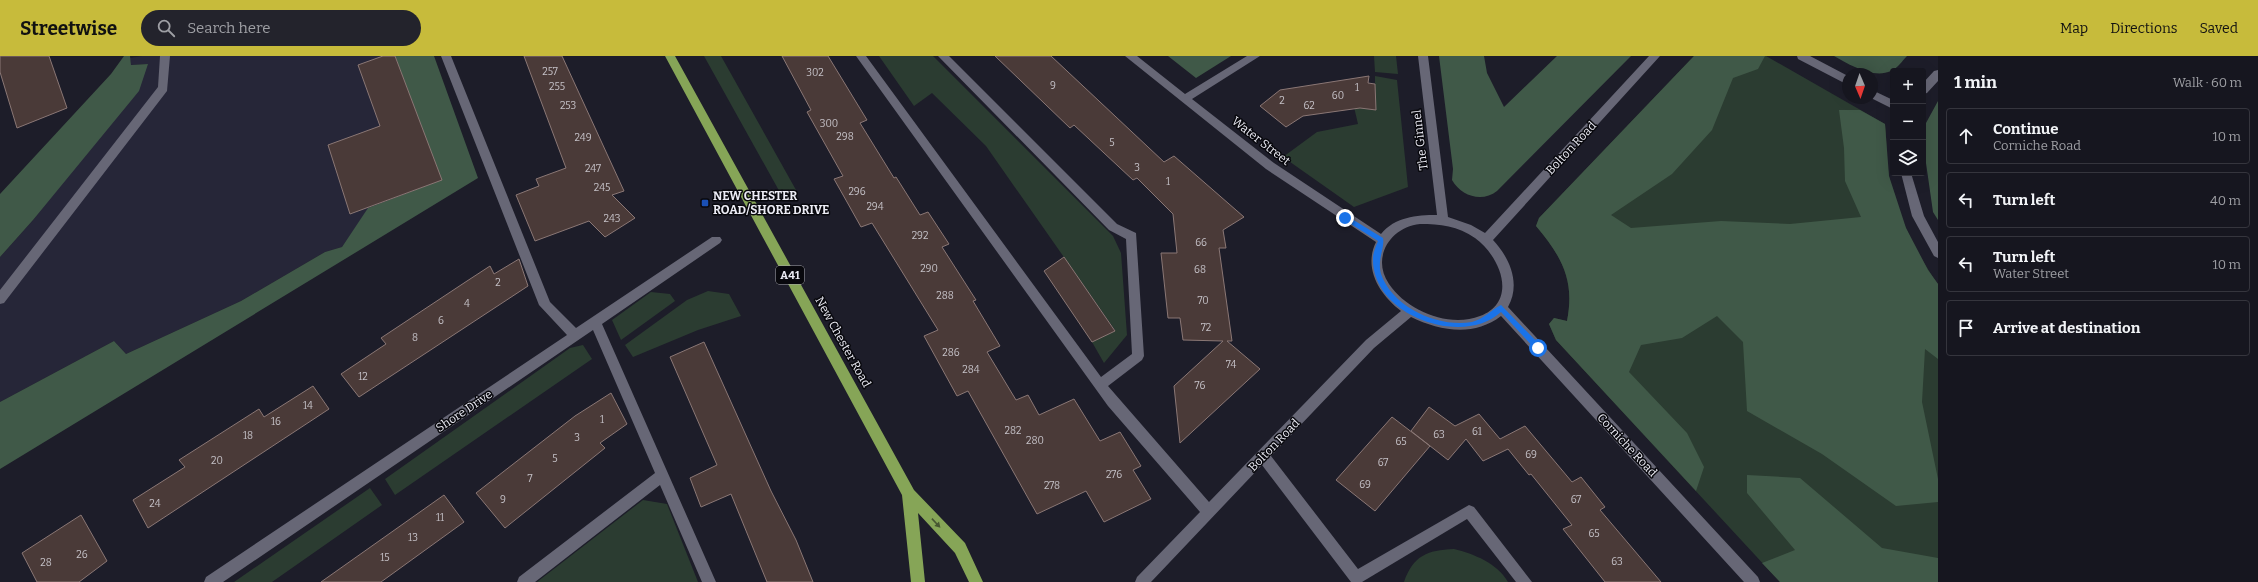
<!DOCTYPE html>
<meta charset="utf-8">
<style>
:root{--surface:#16161f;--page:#23232c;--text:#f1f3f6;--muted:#9e9fa4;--line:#35353d;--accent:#c7bb3b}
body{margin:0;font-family:Bitter,serif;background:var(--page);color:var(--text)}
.controls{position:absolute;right:12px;top:12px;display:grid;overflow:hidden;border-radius:4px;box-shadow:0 4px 16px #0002}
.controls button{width:36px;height:36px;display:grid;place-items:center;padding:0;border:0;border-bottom:1px solid var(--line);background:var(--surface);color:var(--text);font:20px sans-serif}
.compass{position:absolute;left:1842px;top:12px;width:36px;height:36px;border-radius:50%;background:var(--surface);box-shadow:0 4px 16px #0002;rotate:178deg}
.stop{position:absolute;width:12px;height:12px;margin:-9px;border:3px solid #1a73e8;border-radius:50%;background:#fff}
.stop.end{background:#1a73e8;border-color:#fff;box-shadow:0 1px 4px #0008}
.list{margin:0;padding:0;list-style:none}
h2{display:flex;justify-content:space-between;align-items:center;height:52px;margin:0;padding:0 16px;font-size:17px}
h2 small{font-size:13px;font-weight:400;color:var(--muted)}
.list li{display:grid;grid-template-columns:26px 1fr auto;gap:12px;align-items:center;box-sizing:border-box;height:56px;margin:0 8px 8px;padding:0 8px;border:1px solid var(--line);border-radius:4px}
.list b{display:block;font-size:15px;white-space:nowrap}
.list p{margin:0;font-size:13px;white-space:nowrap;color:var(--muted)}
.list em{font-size:13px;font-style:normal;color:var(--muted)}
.icon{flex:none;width:22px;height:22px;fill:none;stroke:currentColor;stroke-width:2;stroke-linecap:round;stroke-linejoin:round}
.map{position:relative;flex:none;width:1938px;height:526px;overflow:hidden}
header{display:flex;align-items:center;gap:24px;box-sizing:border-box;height:56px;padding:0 20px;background:var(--accent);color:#111}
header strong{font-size:19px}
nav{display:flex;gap:22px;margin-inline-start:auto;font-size:14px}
.search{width:280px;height:36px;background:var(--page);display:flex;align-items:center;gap:10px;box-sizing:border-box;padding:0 14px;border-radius:22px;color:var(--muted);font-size:15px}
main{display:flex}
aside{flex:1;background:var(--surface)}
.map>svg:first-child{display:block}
.built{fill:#262638}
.green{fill:#2b3c31}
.forest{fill:#405948}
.building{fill:#4a3a38;stroke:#8a7775}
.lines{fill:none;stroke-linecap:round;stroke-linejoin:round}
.minor{fill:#676776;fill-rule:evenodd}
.highway{fill:#86a557;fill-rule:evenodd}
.oneway{fill:#475632}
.route{fill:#1a73e8}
.transit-dot{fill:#1a4fb4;stroke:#08080d;stroke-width:1.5}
.labels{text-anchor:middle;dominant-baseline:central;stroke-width:3;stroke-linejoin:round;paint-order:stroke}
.number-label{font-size:10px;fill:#c4c0c6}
.shield{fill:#08080d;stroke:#a8a8af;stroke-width:1}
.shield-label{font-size:11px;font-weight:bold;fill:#ececf5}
.street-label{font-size:12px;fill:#ececf5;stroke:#08080d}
.poi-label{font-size:12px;font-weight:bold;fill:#ececf5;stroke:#08080d;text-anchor:start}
</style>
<header>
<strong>Streetwise</strong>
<div class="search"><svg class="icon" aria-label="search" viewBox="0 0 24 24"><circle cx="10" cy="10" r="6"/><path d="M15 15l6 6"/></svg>Search here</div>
<nav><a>Map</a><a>Directions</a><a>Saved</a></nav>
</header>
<main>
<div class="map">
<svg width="1938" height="526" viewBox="0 0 1938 526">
<rect width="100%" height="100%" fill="#1d1d29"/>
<path class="built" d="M142 0H395L442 124 369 152 342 191 325 196 241 245 126 298 114 285 0 346V201L33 164 148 8 131 9 130 2Z"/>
<path class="green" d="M704 0H721L796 134 782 140Z
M879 0H933L1113 180 1121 197 1127 279 1104 307 1092 286 1115 274 986 90 932 37 914 50Z
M1374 0H1396L1398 18 1375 16Z
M1694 0H1766L1885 68C1887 85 1886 103 1889 120 1894 153 1918 201 1938 228V526H1780L1556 284 1549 268 1554 262 1567 265C1575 224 1562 201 1536 170L1539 162Z
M1375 20 1397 24 1408 131 1354 151 1283 101 1317 76 1358 68 1354 51 1375 54Z
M708 235 729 238 741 260 698 274 633 301 625 289 687 244Z
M651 236 670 238 675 245 621 284 612 264Z
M583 289 592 303 395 439 385 423 570 292Z
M370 432 382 449 272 526H234Z
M643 444 667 448 698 526H537Z
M1454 493C1474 498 1497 507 1508 526H1404C1413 500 1427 494 1454 493Z"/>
<path class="forest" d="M124 0H130L131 9 148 8 139 35 33 164 0 201V138L111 18Z
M395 0H434L478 122 0 413V346L114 285 126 298 241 245 325 196 342 191 368 152 441 124Z
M1168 0H1231L1196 22Z
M1439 0H1484L1487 17 1504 51 1557 0H1631L1497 135C1482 147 1461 140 1452 124L1453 113Z
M1694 0H1765L1758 13 1733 22 1712 74 1672 118 1611 159 1631 172 1721 165 1790 168 1861 161 1845 125 1844 92 1839 54H1860L1885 68 1889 120 1906 172 1928 214 1938 228V303L1925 293 1922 346 1938 423V446L1896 450 1822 398 1747 355 1743 286 1717 260 1682 282 1641 289 1629 316 1687 377 1704 411 1696 435 1556 284 1549 268 1554 262 1567 265C1575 224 1562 201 1536 170L1539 162Z
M1834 0H1907C1902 5 1898 12 1891 15 1873 23 1850 9 1834 0Z
M1938 45V164L1933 156 1923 86 1926 67Z
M1747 419 1800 422 1882 492 1938 502V526H1780L1762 507 1795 494 1747 437Z"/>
<path class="building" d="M0 0H49L67 52 17 72 0 16Z
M383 0H395L442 124 350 158 328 89 380 70 358 9Z
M524 0H562L624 135 612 139 635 162 605 181 589 165 535 185 516 139 539 130 536 123 566 112Z
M782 0H828L867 64 860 67 894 122 896 121 920 159 928 156 949 188 942 191 976 244 973 245 1000 290 987 296 1016 344 1028 339 1039 359 1074 343 1100 385 1120 376 1141 410 1133 414 1151 443 1104 466 1086 435 1037 458 968 335 957 340 924 280 938 274 872 167 861 171 847 146 834 123 843 120 807 56 811 54Z
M995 0H1051L1164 106 1174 100 1244 161 1223 174 1226 192H1219L1232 285H1227L1260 313 1180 387 1174 330 1223 285 1183 284 1180 262H1168L1161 197H1177L1173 158 1137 122 1133 124 1074 69 1070 72Z
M1369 20 1368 27 1375 28 1376 54 1360 52 1303 60 1286 71 1260 50 1280 34Z
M1064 201 1115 275 1092 286 1044 215Z
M519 203 528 230 359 341 341 318 386 288 381 282 467 225 490 210 494 218Z
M704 286 771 435 796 484 813 526H767L731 438 701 451 690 422 717 409 670 301Z
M313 330 329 353 148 472 133 444 185 411 179 404 259 353 264 361Z
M611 337 627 368 600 387 605 392 505 472 476 437 575 360Z
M1429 351 1455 370 1479 358 1500 383 1525 370 1572 426 1581 421 1605 451 1600 454 1661 526H1605L1563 473 1572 469 1531 418 1529 419 1508 393 1483 405 1466 383 1448 404 1411 375Z
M1392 361 1430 390 1375 455 1336 424Z
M444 439 464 466 381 526H321Z
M81 459 107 505 79 526H37L22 497Z"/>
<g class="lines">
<path class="minor" d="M160 0H170L167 35 4 247 0 248V234L158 31Z
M441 0H451L550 246 576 272 712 181H720L722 184 720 187 602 268 716 526H702L660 429 535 526H517L519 521 655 417 593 274 223 526H204L206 521 567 279 539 249Z
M856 0H866L1101 321 1132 298 1126 183 1109 174 938 0H949L1117 168 1136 177 1144 300 1142 304 1108 330 1209 446 1366 284 1401 255C1380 239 1363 213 1376 186L1266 113 1125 0H1137L1185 38 1247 0H1260L1192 43 1274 107 1381 178C1395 161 1416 159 1437 159L1418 0H1428L1448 161 1471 169 1485 177 1649 0H1660L1493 184C1510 202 1521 228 1508 251L1758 521 1760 526H1744L1501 260C1474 281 1440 275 1411 261L1374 292 1271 400 1358 513 1469 449 1474 451 1532 526H1516L1467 463 1362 526H1351L1262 409 1151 526H1135L1137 521 1200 456 1108 350ZM1420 168C1440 168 1458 170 1475 182 1500 200 1519 245 1480 260 1449 272 1407 255 1389 228 1371 202 1390 171 1420 168Z
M1797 0H1810L1848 20V29L1798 3Z
M1938 14V25L1927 37 1923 38V27L1934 15Z
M1872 34 1893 44V53L1871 42Z
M1901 117H1911L1924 160 1938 186V202L1934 200 1912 160Z"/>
<path class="highway" d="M665 0H675L914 434 965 487 983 526H969L955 497 918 457 925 526H911L902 439Z"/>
</g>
<defs><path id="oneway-solid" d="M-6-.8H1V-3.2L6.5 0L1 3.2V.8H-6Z"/></defs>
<use class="oneway" href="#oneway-solid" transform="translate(936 467) rotate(47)"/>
<path class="route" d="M1343 160H1347L1383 182C1385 192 1377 203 1381 218 1393 252 1439 272 1472 266 1484 263 1491 254 1501 249L1541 290V294H1536L1501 256C1462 292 1371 259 1373 202 1373 197 1376 190 1378 185L1343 163Z"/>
<rect class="transit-dot" x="701" y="143" width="8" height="8" rx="2"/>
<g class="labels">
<g class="number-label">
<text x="550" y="16">257</text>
<text x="815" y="17">302</text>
<text x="1053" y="30">9</text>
<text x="557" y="31">255</text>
<text x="1357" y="32">1</text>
<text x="1338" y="40">60</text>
<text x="1282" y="45">2</text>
<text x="568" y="50">253</text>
<text x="1309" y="50">62</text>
<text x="829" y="68">300</text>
<text x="845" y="81">298</text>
<text x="583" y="82">249</text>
<text x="1112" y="87">5</text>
<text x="1137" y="112">3</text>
<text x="593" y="113">247</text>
<text x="1168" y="126">1</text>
<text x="602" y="132">245</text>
<text x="857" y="136">296</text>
<text x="875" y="151">294</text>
<text x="612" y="163">243</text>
<text x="920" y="180">292</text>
<text x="1201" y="187">66</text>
<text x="929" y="213">290</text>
<text x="1200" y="214">68</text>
<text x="498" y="227">2</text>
<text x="945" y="240">288</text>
<text x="1203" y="245">70</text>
<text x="467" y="248">4</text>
<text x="441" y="265">6</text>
<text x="1206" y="272">72</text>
<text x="415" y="282">8</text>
<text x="951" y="297">286</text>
<text x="1231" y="309">74</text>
<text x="971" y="314">284</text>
<text x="363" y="321">12</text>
<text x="1200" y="330">76</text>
<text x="308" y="350">14</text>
<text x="602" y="364">1</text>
<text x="276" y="366">16</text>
<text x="1013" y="375">282</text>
<text x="1477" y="376">61</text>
<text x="1439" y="379">63</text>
<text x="248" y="380">18</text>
<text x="577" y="382">3</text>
<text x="1035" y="385">280</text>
<text x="1401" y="386">65</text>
<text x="1531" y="399">69</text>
<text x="555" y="403">5</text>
<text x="217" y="405">20</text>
<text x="1383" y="407">67</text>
<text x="1114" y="419">276</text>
<text x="530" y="423">7</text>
<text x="1365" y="429">69</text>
<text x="1052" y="430">278</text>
<text x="503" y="444">9</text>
<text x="1576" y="444">67</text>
<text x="155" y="448">24</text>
<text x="440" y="462">11</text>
<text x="1594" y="478">65</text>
<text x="413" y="482">13</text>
<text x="82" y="499">26</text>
<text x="385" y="502">15</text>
<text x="1617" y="506">63</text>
<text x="46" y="507">28</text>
</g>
<rect class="shield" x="776" y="210" width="28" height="18" rx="3"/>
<g class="shield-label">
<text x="790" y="219">A41</text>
</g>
<g class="street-label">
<text transform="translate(1420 84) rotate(-97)">The Ginnel</text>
<text transform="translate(1261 85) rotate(38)">Water Street</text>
<text transform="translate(1571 92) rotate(-47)">Bolton Road</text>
<text transform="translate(843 286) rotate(61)">New Chester Road</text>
<text transform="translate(464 355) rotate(-34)">Shore Drive</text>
<text transform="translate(1274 389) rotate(-46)">Bolton Road</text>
<text transform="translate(1627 389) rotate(47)">Corniche Road</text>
</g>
<g class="poi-label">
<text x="713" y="140">NEW CHESTER<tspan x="713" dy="14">ROAD/SHORE DRIVE</tspan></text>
</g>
</g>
</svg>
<div class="controls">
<button>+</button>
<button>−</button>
<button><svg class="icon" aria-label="layers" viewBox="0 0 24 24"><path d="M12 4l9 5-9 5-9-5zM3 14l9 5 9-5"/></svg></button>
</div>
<svg class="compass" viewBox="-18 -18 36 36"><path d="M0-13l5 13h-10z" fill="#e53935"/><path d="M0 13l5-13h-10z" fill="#9e9fa4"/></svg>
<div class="stop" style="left:1538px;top:292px"></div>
<div class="stop end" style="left:1345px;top:162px"></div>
</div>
<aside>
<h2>1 min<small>Walk · 60 m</small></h2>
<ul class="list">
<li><svg class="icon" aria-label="ahead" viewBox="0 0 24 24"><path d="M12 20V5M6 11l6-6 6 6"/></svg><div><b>Continue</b><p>Corniche Road</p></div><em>10 m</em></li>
<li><svg class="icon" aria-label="left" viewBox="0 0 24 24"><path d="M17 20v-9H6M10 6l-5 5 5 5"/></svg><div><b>Turn left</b></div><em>40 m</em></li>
<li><svg class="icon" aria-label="left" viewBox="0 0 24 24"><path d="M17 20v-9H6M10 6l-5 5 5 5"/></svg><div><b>Turn left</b><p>Water Street</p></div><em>10 m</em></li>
<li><svg class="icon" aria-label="arrive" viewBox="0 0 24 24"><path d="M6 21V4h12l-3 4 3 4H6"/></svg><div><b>Arrive at destination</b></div></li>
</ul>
</aside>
</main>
